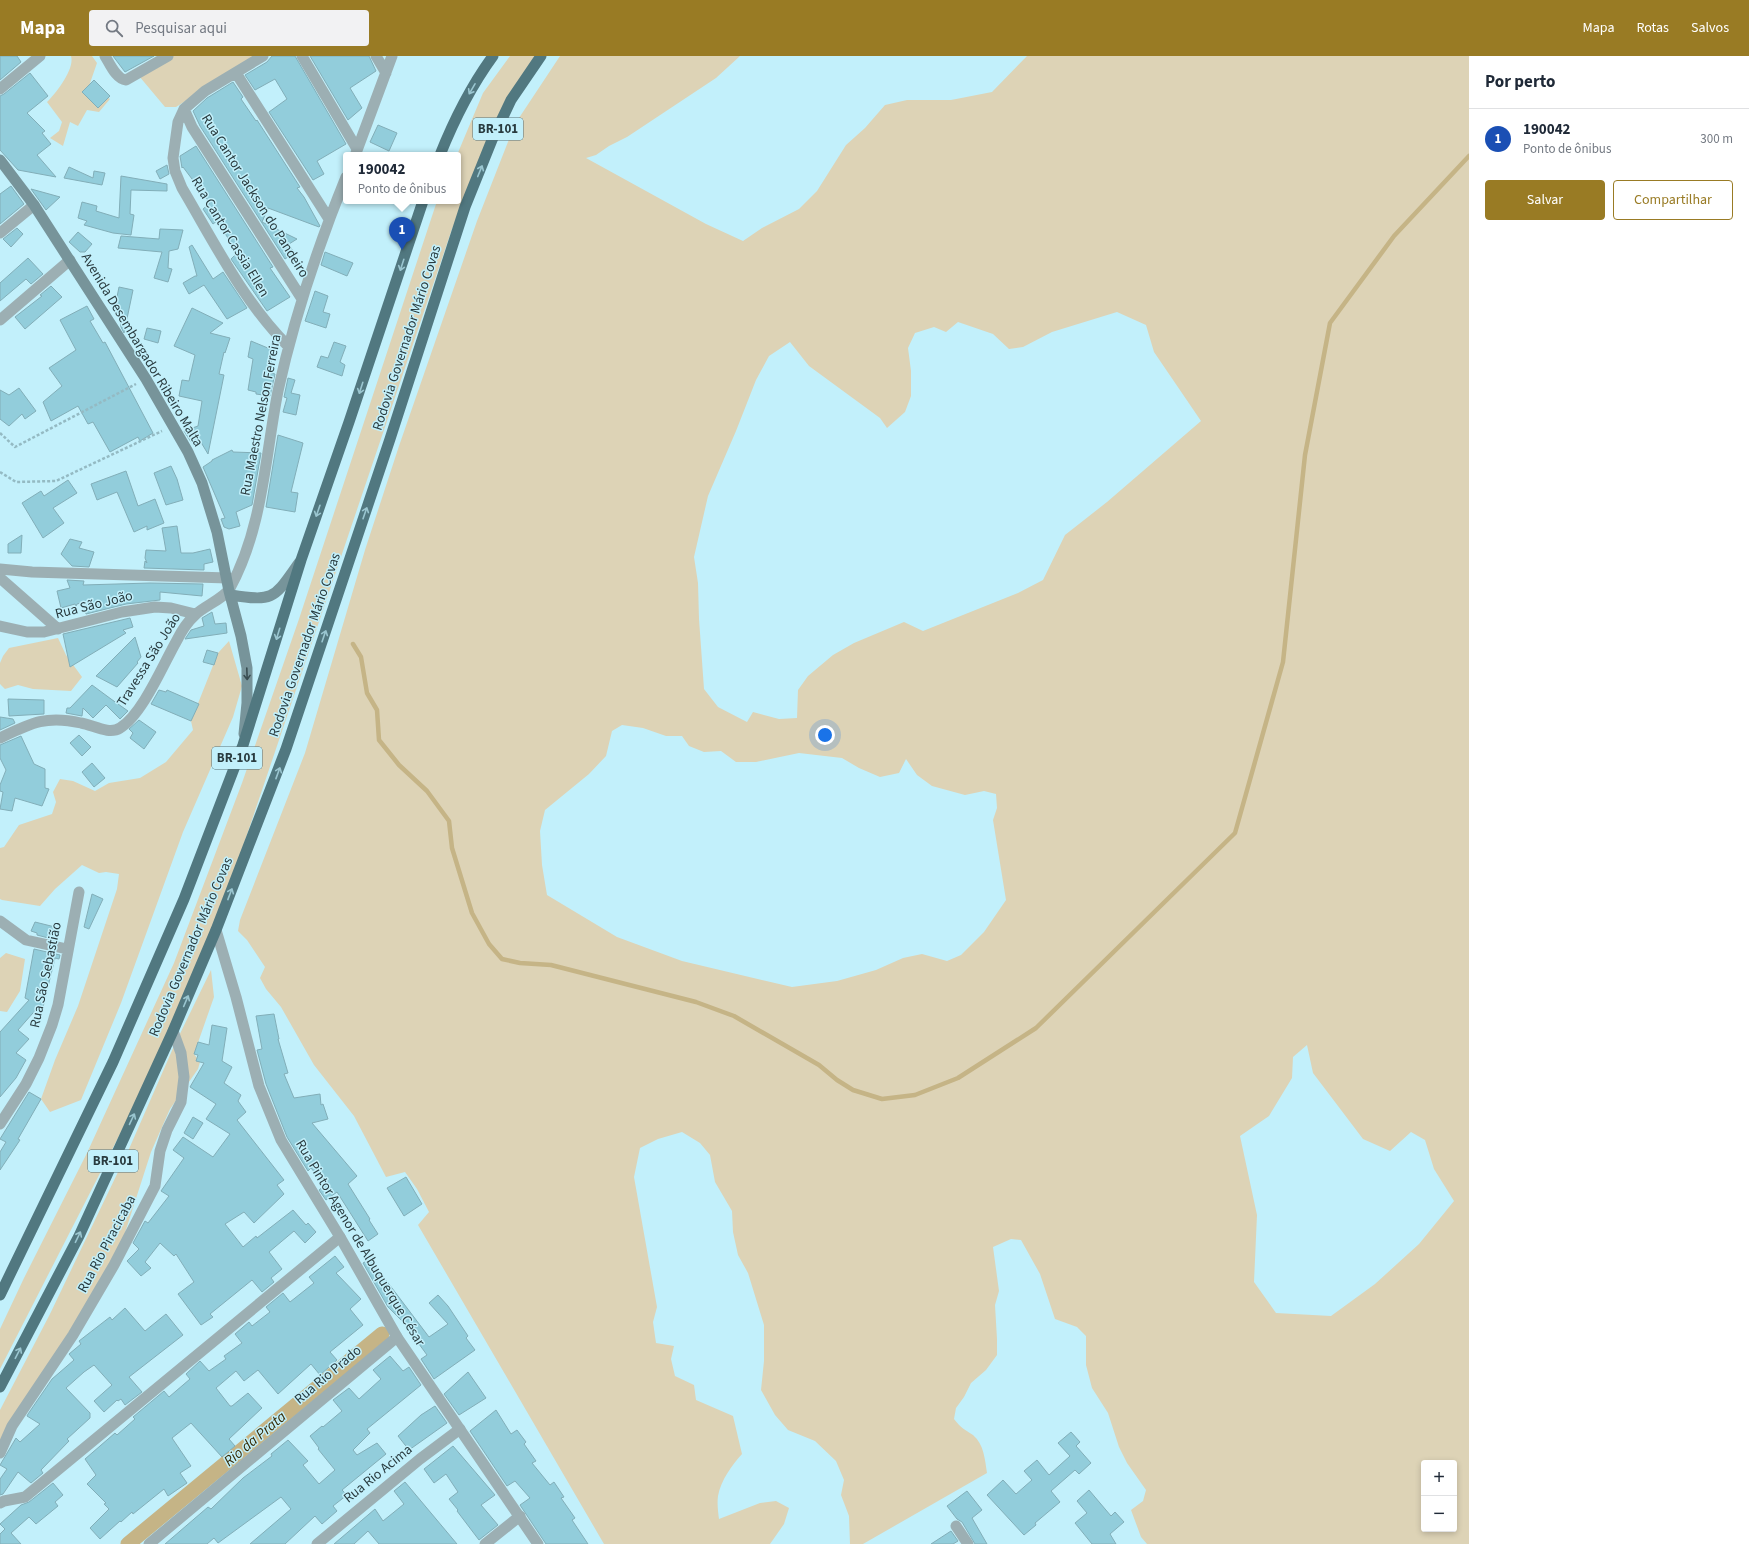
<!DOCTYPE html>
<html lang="pt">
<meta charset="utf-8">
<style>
:root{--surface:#fff;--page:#f2f2f3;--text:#1f2937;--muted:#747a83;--line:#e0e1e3;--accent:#997b24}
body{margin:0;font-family:"Source Sans 3",sans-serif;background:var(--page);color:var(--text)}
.controls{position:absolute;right:12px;bottom:12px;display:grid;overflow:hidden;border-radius:4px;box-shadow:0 2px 6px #0003}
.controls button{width:36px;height:36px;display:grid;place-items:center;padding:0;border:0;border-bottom:1px solid var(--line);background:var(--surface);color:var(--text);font:20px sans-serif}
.you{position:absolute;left:825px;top:679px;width:14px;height:14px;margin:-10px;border:3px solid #fff;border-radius:50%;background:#1a73e8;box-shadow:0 0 0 6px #1a73e833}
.badge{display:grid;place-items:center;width:26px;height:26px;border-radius:50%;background:var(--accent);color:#fff;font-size:13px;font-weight:700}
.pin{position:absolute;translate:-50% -33px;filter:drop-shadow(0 1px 2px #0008)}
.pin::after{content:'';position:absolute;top:21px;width:14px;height:12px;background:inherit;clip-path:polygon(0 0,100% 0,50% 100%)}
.popup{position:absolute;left:343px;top:96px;width:118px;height:52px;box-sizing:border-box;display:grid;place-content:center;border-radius:4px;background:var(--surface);filter:drop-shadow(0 1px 3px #0005);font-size:13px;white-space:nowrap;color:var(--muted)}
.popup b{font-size:15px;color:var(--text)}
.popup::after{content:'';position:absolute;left:50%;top:100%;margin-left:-8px;border:8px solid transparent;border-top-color:var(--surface)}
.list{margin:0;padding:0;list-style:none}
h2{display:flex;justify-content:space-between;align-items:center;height:52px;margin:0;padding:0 16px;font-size:17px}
h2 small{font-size:13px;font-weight:400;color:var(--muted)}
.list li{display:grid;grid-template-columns:26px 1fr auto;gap:12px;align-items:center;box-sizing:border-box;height:60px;padding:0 16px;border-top:1px solid var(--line)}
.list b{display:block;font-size:15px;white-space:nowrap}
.list p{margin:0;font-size:13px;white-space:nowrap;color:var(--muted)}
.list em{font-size:13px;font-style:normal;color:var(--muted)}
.actions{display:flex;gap:8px;padding:12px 16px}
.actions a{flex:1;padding:9px 0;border:1px solid var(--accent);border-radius:4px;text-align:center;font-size:14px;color:var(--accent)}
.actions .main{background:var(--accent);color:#fff}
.icon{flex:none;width:22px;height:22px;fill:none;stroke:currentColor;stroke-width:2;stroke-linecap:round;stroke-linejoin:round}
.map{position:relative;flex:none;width:1469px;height:1488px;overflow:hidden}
header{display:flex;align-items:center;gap:24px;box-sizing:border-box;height:56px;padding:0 20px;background:var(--accent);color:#fff}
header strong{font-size:19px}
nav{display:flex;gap:22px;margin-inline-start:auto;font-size:14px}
.search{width:280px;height:36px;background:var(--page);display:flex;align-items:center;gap:10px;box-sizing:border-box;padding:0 14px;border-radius:4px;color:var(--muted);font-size:15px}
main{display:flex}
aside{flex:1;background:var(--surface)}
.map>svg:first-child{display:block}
.green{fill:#ddd3b6;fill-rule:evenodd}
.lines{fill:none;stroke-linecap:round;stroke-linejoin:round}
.stream{stroke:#c5b486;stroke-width:4.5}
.canal{stroke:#c5b486;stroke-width:15}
.building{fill:#92cddb;stroke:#82aeb8}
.path{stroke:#94bac3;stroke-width:2.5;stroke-dasharray:3 2;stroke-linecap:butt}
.minor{stroke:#9cafb3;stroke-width:11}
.tertiary{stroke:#9cafb3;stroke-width:11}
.secondary{stroke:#77949a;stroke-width:11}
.trunk{stroke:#517880;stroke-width:11}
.oneway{stroke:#9ac6d0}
.oneway2{stroke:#394d51}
.labels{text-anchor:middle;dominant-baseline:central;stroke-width:3;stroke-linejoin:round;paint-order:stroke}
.shield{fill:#c2f0fb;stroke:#577177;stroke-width:1}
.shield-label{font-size:13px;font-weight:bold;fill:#293b3f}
.street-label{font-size:14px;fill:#293b3f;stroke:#c2f0fb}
.water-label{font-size:15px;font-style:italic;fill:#382b04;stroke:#c2f0fb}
</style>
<header>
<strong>Mapa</strong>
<div class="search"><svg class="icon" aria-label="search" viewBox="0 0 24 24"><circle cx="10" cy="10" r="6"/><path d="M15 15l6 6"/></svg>Pesquisar aqui</div>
<nav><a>Mapa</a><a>Rotas</a><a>Salvos</a></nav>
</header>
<main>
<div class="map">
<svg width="1469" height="1488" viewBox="0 0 1469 1488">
<rect width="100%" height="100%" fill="#c2f0fb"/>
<path class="green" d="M71 0H92L97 7 89 30 110 43 99 56 87 54 78 70 70 66 63 90 50 82 59 75 62 66 47 46C56 37 75 13 71 0Z
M165 0H256L176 51H165L139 20Z
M510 0H535L452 173 214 876 144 1031 0 1313V1273L24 1222 87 1097 174 907 242 727 299 563 437 145H458V99H457L483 37Z
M560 0H740L716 22 627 81 609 90 596 99 586 102 706 168 743 185 762 172 799 153 817 135 846 89 865 72 885 49 907 44H951L992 36 1027 0H1469V1488H1147L1141 1481 1131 1454 1143 1445 1146 1434 1127 1407 1119 1391 1108 1357 1092 1332 1086 1309V1280L1077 1271 1055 1263 1040 1218 1021 1184 1011 1183 993 1191 999 1235 995 1249 997 1283V1299L986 1314 971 1327 964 1341 956 1352 954 1363C961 1372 964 1373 973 1379 984 1388 985 1404 987 1417L863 1488H850L849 1460 841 1439 844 1424 836 1405 815 1385 788 1374 775 1359 761 1334 764 1305V1269L748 1217 738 1199 733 1176 732 1155 715 1126 710 1099 700 1087 682 1076 658 1083 640 1092 634 1121 657 1251 653 1266 656 1287 674 1290 671 1303 675 1320 694 1329 696 1344 733 1360 742 1398C732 1409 721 1424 718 1440 717 1447 718 1455 719 1463L760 1447 776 1445 789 1452 784 1468 770 1488H604L418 1169 429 1156 417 1133 405 1116 386 1121 354 1060 314 1009 281 951 266 933 260 922 265 911 247 884 238 875 240 864 305 697 365 494 399 390 477 165 515 68ZM1117 256 1146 269 1154 296 1201 365 1107 446 1065 479 1043 524 1018 537 923 575 904 566 854 587 833 599 808 620 798 634 797 662 779 663 753 656 747 666 718 651 704 633 699 563 698 527 694 501 708 440 736 375 756 324 769 300 790 286 809 310 880 362 887 372 905 356 911 340V315L908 292 915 277 934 271 946 276 958 266 993 278 1009 293 1023 291 1052 276ZM622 669 643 672 666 680H682L689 690 704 696 721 695 736 706H756L799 697 842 702 859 712 880 721 899 717 906 703 917 719 932 730 965 739 984 735 996 738 997 752 993 764 1006 844 984 876 961 899 947 905 922 898 903 902 876 914 837 925 792 931 682 905 617 881 547 839 542 809 540 775 545 754 589 718 606 700 612 675ZM1307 989 1313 1017 1363 1083 1390 1095 1411 1076 1425 1084 1434 1113 1454 1145 1419 1188 1375 1228 1331 1260 1276 1257 1254 1226 1257 1159 1240 1080 1269 1060 1292 1022 1293 1001ZM1424 1407H1454V1473H1424Z
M58 582 66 599 82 621 71 635 33 633 18 629 5 633 0 628V607L3 600 9 592Z
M229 585 242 630 233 661 183 776 121 947 81 1044 50 1056 41 1043 55 1004 78 950 117 833 119 818 106 816 99 817 82 809 55 833 40 850 2 844 0 843V792L4 791 19 769 52 758 56 746 53 736 60 723 73 725 95 735 109 727 140 722 166 706 193 674 191 665 218 597Z
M6 897 25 903 20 935 7 956 0 955V902Z
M211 914 214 941 194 998 200 1006 198 1013 170 1053 151 1096 122 1186 68 1280 0 1385V1354L50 1258 129 1093 174 990Z"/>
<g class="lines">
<path class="stream" d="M353 588 361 601 367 637 377 654 379 684 399 709 427 735 449 765 452 792 472 857 489 888 502 903 520 907 551 909 696 946 734 960 819 1009 837 1024 853 1034 882 1043 915 1039 958 1022 1036 972 1235 777 1283 606 1305 399 1330 267 1394 180 1469 100"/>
<path class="canal" d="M128 1488 382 1278"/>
</g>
<path class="building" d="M0 0H17L21 6 0 24Z
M113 0H154L125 16Z
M272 0H295L346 88 317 105 324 118 313 124 269 56 287 43 275 23 255 34 245 19 267 6Z
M310 0H369L376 15 350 32 362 52 348 64Z
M30 17 48 40 27 57 45 75 42 77 51 88 37 99 56 121 18 114 0 94V40L4 38Z
M94 24 110 40 98 52 82 36Z
M233 26 243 41 241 43 256 65 257 64 300 131 297 132 304 141 320 170 319 171 268 152 262 166 297 183 289 188 294 197 285 203 200 70 193 55 207 42Z
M378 69 397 77 389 95 370 86Z
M196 90 273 211 270 212 290 241 267 255 231 203 236 198 234 194 235 193 217 165 213 168 203 153 210 147 183 111 182 112 180 100Z
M167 109 169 118 160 123 156 115Z
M69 111 93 122 94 115 105 117 102 129 64 122Z
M121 120 167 128V135L131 134 130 158 134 159 131 179 113 177 84 169 87 165 78 162 82 146 97 150 96 155 119 162Z
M11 130 24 148 0 168V138Z
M31 133 42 136 60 141 46 154Z
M17 172 23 178 11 191 3 183Z
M160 173 183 174 178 193 169 195 168 212 172 213 168 226 154 222 162 196 118 192 121 180 159 183Z
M78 176 92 188 85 196H80L69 186Z
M192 189 213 223 223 216 247 252 227 263 204 229 189 238 183 227 195 220H197L189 191Z
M325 196 353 207 347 220 321 209Z
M28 202 43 218 31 228 26 223 0 245V227Z
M51 230 62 241 25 273 15 261 42 240 40 239Z
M119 231 133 234 124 277 121 271 118 251H115Z
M315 235 328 240 323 256 330 258 326 272 305 265Z
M87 250 94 263 90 265 103 287 105 286 153 377 140 385 138 381 110 396 93 366 88 368 78 350 51 365 43 346 62 330 49 312 76 294 60 264Z
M192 252 223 267 210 277 230 282 225 297 224 296 219 318 224 319 208 398 199 383 191 386 184 375 198 370 202 345 179 340 182 324 189 325 195 299 174 290Z
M147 272 161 275 158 287 144 283Z
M251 285 275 295 267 316 275 318 270 340 256 338V336L248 334 253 303 248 301Z
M334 286 346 290 340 306 345 309 342 320 317 311 321 300 328 302Z
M288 322 295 324 291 337 300 339 296 359 283 356 287 342 284 341Z
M19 332 36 355 25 363 22 358 9 370 0 363V334L9 339Z
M278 379 303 387 291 436 298 437 295 456 266 451Z
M232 394 233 396 261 397 252 449 236 456 240 470 229 473 224 471 221 463 225 462 203 411 212 405V404Z
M171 410 177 423 183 444 166 449 154 417Z
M126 415 138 450 155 443 164 467 147 474V470L134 476 117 436 97 444 91 428Z
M68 424 77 437 53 452 64 467 43 482 22 447 41 435 44 440Z
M177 470 181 497H193L210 493 213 506 204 508V514L144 512 145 505 147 507 145 502 146 494 166 495 162 472Z
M22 479 21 497H8V488Z
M70 483 82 486 79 492 94 496 89 511 72 510 61 498Z
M67 524 84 525 83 529 150 527 203 528 202 540 160 536V544L126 548 86 558 84 546 77 548 76 550 75 548 61 552 57 535 70 532Z
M212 556 215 568 226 567 227 577 185 583 191 574 204 570 202 562Z
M130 562 133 571 123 574 126 577 70 611 63 578Z
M135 581 141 601 137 606 138 607 117 631 96 620Z
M207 594 218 597 214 609 203 606Z
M92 629 111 643 128 655 120 663 106 649 93 662 83 652 82 660 66 657 67 652H70Z
M159 634 166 636 167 634 199 648 191 665 151 648Z
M8 643 44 644V658L9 660Z
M0 661 13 663 15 667 0 674Z
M139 664 156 676 144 693 130 682 133 677 129 673Z
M79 679 91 691 82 700 70 687Z
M21 680 34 708 45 713V732L49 733 42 750 15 742 12 755 0 753 3 736 0 735V729L6 714 0 702V689Z
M92 707 105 722 94 731 82 716Z
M92 838 103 843 89 873 84 871Z
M35 866 59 872 56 884 37 879V877L31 875Z
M34 893 60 899 59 903 55 902 43 951 40 949 18 974 29 983 16 997 26 1004 16 1022 0 1041V976L29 944 25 942Z
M274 958 279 983H278L288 1017 284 1018 294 1042 320 1038 321 1049 323 1048 328 1063 312 1067 357 1120 348 1128 370 1163 369 1164 378 1178 368 1185 337 1136 326 1144 319 1134 325 1129 311 1112 308 1115 287 1081 266 1028 257 994 262 993 256 960Z
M212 969 227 972 222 1005 232 1011 224 1027 241 1039 238 1045 246 1056 237 1064 284 1124 277 1129 284 1138 254 1167 244 1156 225 1168 243 1191 256 1180 257 1182 293 1154 306 1169 308 1167 316 1176 305 1187 294 1175 269 1196 282 1213 271 1222 274 1226 262 1236 252 1224 210 1258 213 1261 201 1269 178 1238 194 1226 176 1198 174 1200 160 1187 145 1206 151 1212 141 1220 127 1205 139 1193 133 1187 145 1165 148 1167 169 1140 161 1135 184 1102 173 1094 183 1081 213 1101 230 1078 206 1063 216 1048 190 1031 204 1007 196 1005 198 999 194 998 198 986 209 989Z
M29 1036 41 1043 18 1083 20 1084 0 1114V1096L6 1086 0 1083Z
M193 1061 203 1067 193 1083 184 1077Z
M406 1121 422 1148 404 1160 387 1132Z
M335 1200 344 1211 336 1217 361 1243 350 1253 363 1269 330 1296 337 1304 320 1319 311 1308 278 1338 258 1314 244 1325 236 1315 216 1332 230 1350H232L248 1337 262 1352 229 1383 235 1390 222 1401 191 1367 172 1382 191 1410 180 1417 187 1427 168 1440 164 1433 133 1458 132 1456 121 1466 120 1465 100 1483 90 1472 109 1453 104 1448 106 1447 87 1428 96 1419 85 1403 115 1377 117 1379 135 1363 133 1361 164 1335 169 1341 190 1323 186 1318 200 1305 209 1315 226 1303 224 1300 242 1287 235 1278 249 1266 252 1270 270 1256 266 1251 283 1237 290 1246 314 1227 309 1221Z
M370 1203 429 1281 448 1268 429 1247 438 1239 448 1250 468 1280 466 1282 475 1294 434 1323 421 1303 427 1299 403 1266 388 1251 363 1207Z
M125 1252 145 1275 166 1258 183 1279 129 1321 142 1336 125 1349 121 1343 118 1345 117 1344 104 1356 94 1345 112 1329 94 1309 84 1316 66 1332 90 1357V1362L67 1383 69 1385 41 1414 43 1417 31 1427 18 1416 3 1438 0 1439V1423L7 1413 0 1409 16 1382 20 1386 40 1368 27 1360 28 1358 52 1323 74 1304 69 1298 81 1288 79 1285 110 1261 112 1264Z
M390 1300 403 1315 409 1311 421 1329 367 1373 370 1377 353 1394 357 1399 377 1387 386 1398 342 1434 347 1439 333 1450 337 1455 322 1468 315 1460 285 1488H250L291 1453 281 1441 218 1487 214 1482 207 1488H165L208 1451 211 1453 243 1422 272 1400 271 1398 288 1384 308 1405 303 1409 319 1428 335 1414 318 1393 319 1392 310 1380 322 1370 323 1371 342 1355 333 1344 349 1332 359 1343 381 1323 373 1314Z
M468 1316 486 1342 459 1359 444 1338Z
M435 1350 447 1367 409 1394 398 1380 421 1359Z
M496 1354 511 1378 517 1374 526 1386 524 1388 536 1405 532 1407 550 1429 554 1426 564 1441 561 1442 575 1462 572 1464 588 1488H546L520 1449 530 1442 515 1425 507 1430 470 1375Z
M1071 1376 1080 1386 1076 1390 1091 1407 1079 1418 1075 1414 1051 1435 1060 1446 1035 1467 1036 1469 1024 1479 987 1439 1003 1424 1016 1438 1032 1424 1024 1415 1037 1404 1049 1419 1070 1400 1058 1387Z
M453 1390 495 1439 481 1449 498 1469 479 1484 457 1455 458 1454 449 1443 458 1436 446 1418 434 1427 424 1413Z
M405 1426 457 1488H379L368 1475 354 1488H334L375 1453 383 1465 404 1448 394 1435Z
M53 1427 63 1439 55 1446 58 1450 36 1468 29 1461 11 1477 21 1488H0V1478L5 1473 0 1468 21 1449 29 1446Z
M1089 1434 1111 1460 1115 1456 1124 1466 1110 1478 1116 1488H1092L1075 1467 1087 1457 1077 1445Z
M967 1435 982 1454 972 1462 987 1488H975L962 1466 957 1463 947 1450Z
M951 1475 958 1485 953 1488H931Z"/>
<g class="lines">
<path class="path" d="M0 377 15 391 136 328
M0 416 16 426 56 425 162 375"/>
<path class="minor" d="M105 0C110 8 116 23 126 24L168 0
M263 0 205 35 184 53 178 66 173 102 175 115 182 132C214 186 243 245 288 290
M302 0 357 93
M376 0 386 17
M236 17 329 163
M0 33 40 0
M184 53 192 71 302 243
M356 97 392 0
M0 177 34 149
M0 264 70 204
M0 513 32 516 228 522
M0 522 58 573
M0 570 27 576H44L122 556 155 551 171 552 195 558
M0 682C31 667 46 659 81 667 93 669 109 679 120 672 142 659 163 609 176 586 181 576 187 566 195 559 204 550 225 542 230 532 263 472 265 401 278 335 294 262 318 190 346 121
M0 865 26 884 67 893
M0 1068 26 1028 39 1002 52 969 58 949 79 836
M0 1397 12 1370 73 1279 114 1209 155 1130 160 1095 167 1074 181 1046 184 1021 181 997 173 975
M0 1447 4 1445 25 1441 340 1181
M956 1470 968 1488
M149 1488 397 1281
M317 1488 420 1403 460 1373
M485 1488 520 1460"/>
<path class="tertiary" d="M216 874 236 941 259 1030 281 1084 340 1181 397 1281 538 1488"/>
<path class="secondary" d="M0 104 34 149 146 323 188 396 202 427 217 476 229 535 241 580 247 612V647L244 678
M231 539C275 546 274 542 299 507"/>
<path class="trunk" d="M440 99C454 64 471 30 493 0
M0 1239 113 1006 184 843 243 689 301 504 349 366 423 145
M0 1331 79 1180 173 975 216 874 286 693 390 383 465 151 492 84 511 44 541 0"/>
</g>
<defs><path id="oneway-shaft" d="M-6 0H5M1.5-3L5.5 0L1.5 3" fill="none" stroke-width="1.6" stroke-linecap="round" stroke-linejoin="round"/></defs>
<g class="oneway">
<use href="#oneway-shaft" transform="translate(472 33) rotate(120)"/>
<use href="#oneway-shaft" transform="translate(480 115) rotate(-68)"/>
<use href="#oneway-shaft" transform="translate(402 209) rotate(108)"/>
<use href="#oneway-shaft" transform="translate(361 332) rotate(108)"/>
<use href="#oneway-shaft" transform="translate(318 455) rotate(109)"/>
<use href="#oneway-shaft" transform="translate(365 457) rotate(-71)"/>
<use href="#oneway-shaft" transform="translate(278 578) rotate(107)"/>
<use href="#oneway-shaft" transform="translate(324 580) rotate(-71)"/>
<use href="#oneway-shaft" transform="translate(278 717) rotate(-70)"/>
<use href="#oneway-shaft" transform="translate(230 838) rotate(-69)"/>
<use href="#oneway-shaft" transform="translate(186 945) rotate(-67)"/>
<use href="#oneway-shaft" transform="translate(132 1063) rotate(-65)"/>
<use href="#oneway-shaft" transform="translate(78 1181) rotate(-64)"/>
<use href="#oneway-shaft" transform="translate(18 1297) rotate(-63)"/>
</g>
<use class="oneway2" href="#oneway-shaft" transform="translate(247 618) rotate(88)"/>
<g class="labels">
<g class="shield">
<rect x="473" y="62" width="50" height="22" rx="3"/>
<rect x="212" y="691" width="50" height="22" rx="3"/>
<rect x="88" y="1094" width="50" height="22" rx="3"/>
</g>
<g class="shield-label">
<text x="498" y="73">BR-101</text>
<text x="237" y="702">BR-101</text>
<text x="113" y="1105">BR-101</text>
</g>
<g class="street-label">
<text transform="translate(255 140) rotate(58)">Rua Cantor Jackson do Pandeiro</text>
<text transform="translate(230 181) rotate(59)">Rua Cantor Cassia Ellen</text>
<text transform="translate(407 282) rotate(-72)">Rodovia Governador Mário Covas</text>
<text transform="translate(142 294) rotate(59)">Avenida Desembargador Ribeiro Malta</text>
<text transform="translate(261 359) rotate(-79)">Rua Maestro Nelson Ferreira</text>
<text transform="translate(94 549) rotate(-14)">Rua São João</text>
<text transform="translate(305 589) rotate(-71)">Rodovia Governador Mário Covas</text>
<text transform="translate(149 604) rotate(-58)">Travessa São João</text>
<text transform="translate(191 891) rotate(-67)">Rodovia Governador Mário Covas</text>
<text transform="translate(46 919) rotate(-78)">Rua São Sebastião</text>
<text transform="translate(360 1187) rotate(59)">Rua Pintor Agenor de Albuquerque César</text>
<text transform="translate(107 1188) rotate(-62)">Rua Rio Piracicaba</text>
<text transform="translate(328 1319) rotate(-40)">Rua Rio Prado</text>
<text transform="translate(378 1418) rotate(-39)">Rua Rio Acima</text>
</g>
<g class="water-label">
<text transform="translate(255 1383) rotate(-40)">Rio da Prata</text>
</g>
</g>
</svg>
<div class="controls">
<button>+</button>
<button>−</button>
</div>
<div class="you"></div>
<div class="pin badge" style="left:402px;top:194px;background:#1a4fb4">1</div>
<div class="popup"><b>190042</b>Ponto de ônibus</div>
</div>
<aside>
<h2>Por perto<small></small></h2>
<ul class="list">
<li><span class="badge" style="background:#1a4fb4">1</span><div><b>190042</b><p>Ponto de ônibus</p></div><em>300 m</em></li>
</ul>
<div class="actions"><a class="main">Salvar</a><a>Compartilhar</a></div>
</aside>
</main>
